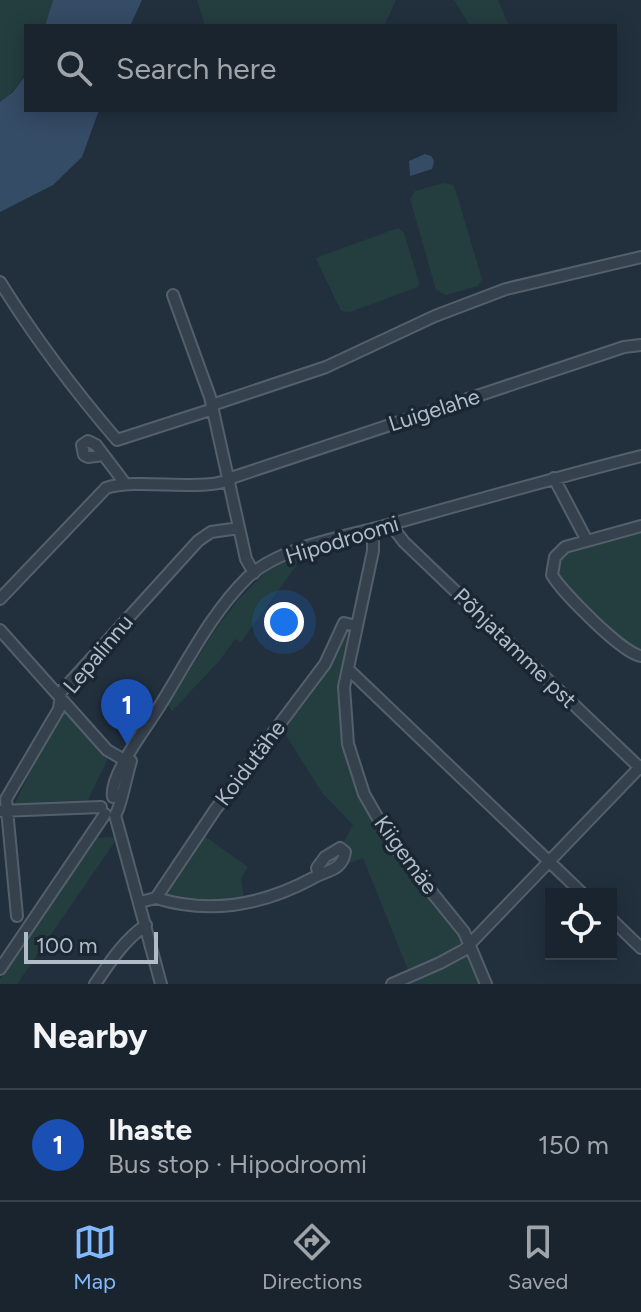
<!DOCTYPE html>
<meta charset="utf-8">
<style>
:root{--surface:#1a242e;--page:#27303a;--text:#f1f3f6;--muted:#9fa4aa;--line:#38414a;--accent:#82b9fe}
body{margin:0;font-family:Figtree,sans-serif;background:var(--page);color:var(--text)}
.controls{position:absolute;right:24px;bottom:24px;display:grid;overflow:hidden;border-radius:0px;box-shadow:0 4px 20px #0003}
.controls button{width:72px;height:72px;display:grid;place-items:center;padding:0;border:0;border-bottom:2px solid var(--line);background:var(--surface);color:var(--text);font:40px sans-serif}
.scale{position:absolute;left:24px;bottom:20px;width:134px;box-sizing:border-box;padding-left:8px;border:4px solid #b2bcc9;border-top:0;font-size:22px;line-height:28px;white-space:nowrap;color:#b2bcc9;-webkit-text-stroke:6px #1b2633;paint-order:stroke}
.you{position:absolute;left:284px;top:622px;width:28px;height:28px;margin:-20px;border:6px solid #fff;border-radius:50%;background:#1a73e8;box-shadow:0 0 0 12px #1a73e833}
.badge{display:grid;place-items:center;width:52px;height:52px;border-radius:50%;background:var(--accent);color:#fff;font-size:26px;font-weight:700}
.pin{position:absolute;translate:-50% -66px;filter:drop-shadow(0 2px 4px #0008)}
.pin::after{content:'';position:absolute;top:42px;width:28px;height:24px;background:inherit;clip-path:polygon(0 0,100% 0,50% 100%)}
.list{margin:0;padding:0;list-style:none}
h2{display:flex;justify-content:space-between;align-items:center;height:104px;margin:0;padding:0 32px;font-size:34px}
h2 small{font-size:26px;font-weight:400;color:var(--muted)}
.list li{display:grid;grid-template-columns:52px 1fr auto;gap:24px;align-items:center;box-sizing:border-box;height:112px;padding:0 32px;border-top:2px solid var(--line)}
.list b{display:block;font-size:30px;white-space:nowrap}
.list p{margin:0;font-size:26px;white-space:nowrap;color:var(--muted)}
.list em{font-size:26px;font-style:normal;color:var(--muted)}
.icon{flex:none;width:44px;height:44px;fill:none;stroke:currentColor;stroke-width:2;stroke-linecap:round;stroke-linejoin:round}
.map{position:relative;flex:none;width:641px;height:984px;overflow:hidden}
.search{position:absolute;background:var(--surface);box-shadow:0 4px 20px #0003;left:24px;right:24px;top:24px;height:88px;display:flex;align-items:center;gap:20px;box-sizing:border-box;padding:0 28px;border-radius:0px;color:var(--muted);font-size:30px}
.sheet{height:216px;background:var(--surface)}
nav{display:flex;justify-content:space-around;align-items:center;box-sizing:border-box;height:112px;border-top:2px solid var(--line);background:var(--surface);font-size:22px;color:var(--muted)}
nav a{display:grid;justify-items:center;gap:4px}
nav .on{color:var(--accent)}
.map>svg:first-child{display:block}
.green{fill:#243d3f}
.water{fill:#354c66}
.lines{fill:none;stroke-linecap:round;stroke-linejoin:round}
.minor-casing{stroke:#545f6c;stroke-width:14}
.minor{stroke:#36414e;stroke-width:10}
.labels{text-anchor:middle;dominant-baseline:central;stroke-width:7;stroke-linejoin:round;paint-order:stroke}
.street-label{font-size:22px;fill:#b2bcc9;stroke:#1b2633}
</style>
<div class="map">
<svg width="641" height="984" viewBox="0 0 641 984">
<rect width="100%" height="100%" fill="#22303e"/>
<path class="green" d="M0 0H53L45 26H26C26 64 33 77 0 102Z
M197 0H396L384 26H205Z
M454 0H498L509 26H470Z
M444 183 453 185 456 192 482 279 478 286 446 295 436 290 410 199 415 191Z
M398 228 404 233 419 282 418 287 350 312 341 311 316 259 318 257Z
M641 530V653L636 654 561 586 556 571 560 554 580 544Z
M297 558 296 566 241 642 235 639 220 660 172 711 168 705 213 633 237 601 271 567 279 562Z
M344 625 354 627 343 688 360 794 378 830 462 932 467 944 410 975 363 858 341 867 340 849 353 825 323 794 280 726Z
M62 708 108 758 86 804 14 805Z
M199 832 248 867 241 878 245 906 158 896Z
M112 837 116 840 17 984H0V979L88 848 97 838Z
M469 947 485 984H396Z"/>
<path class="water" d="M53 0H142L130 26H45Z
M26 75V110H99L82 157 53 185 0 212V102L13 92Z
M425 154 431 156 434 161 432 169 410 176 409 161Z"/>
<g class="lines">
<defs>
<path id="minor" d="M0 282C35 338 74 390 117 440L213 409
M173 295 210 397 246 559 254 573
M212 405 326 367 435 316 506 289 641 257
M103 455 88 457 84 455 82 445 88 441 96 445 124 482
M554 478 586 539
M391 525 404 542 641 769
M641 526 565 547 555 557 552 575C562 592 623 654 641 656
M373 529V551L344 687 348 744 364 794 392 843 464 932 486 984
M0 599 106 488C139 477 211 494 234 477L624 347 641 345
M0 630 107 750 126 761
M348 669 583 894
M113 797C109 775 147 727 159 707 186 664 211 613 248 577 282 545 352 536 395 523 477 500 558 477 641 456
M0 811 101 807
M115 815 161 984
M115 815C120 810 127 773 131 761
M156 898C211 915 263 905 313 878 327 870 342 871 345 852L340 848 325 857 317 868 319 875
M140 902 156 898 215 810 325 664 344 623 356 626
M17 916 6 799 59 709 61 692 198 541 211 532 239 528
M611 919 641 948
M0 969 105 814
M95 984C110 962 124 940 146 925
M392 984 440 963 464 950 641 766"/>
</defs>
<use href="#minor" class="minor-casing"/>
<use href="#minor" class="minor"/>
</g>
<g class="labels">
<g class="street-label">
<text transform="translate(434 410) rotate(-18)">Luigelahe</text>
<text transform="translate(342 540) rotate(-17)">Hipodroomi</text>
<text transform="translate(515 648) rotate(44)">Põhjatamme pst</text>
<text transform="translate(98 654) rotate(-50)">Lepalinnu</text>
<text transform="translate(250 763) rotate(-53)">Koidutähe</text>
<text transform="translate(406 855) rotate(54)">Kiigemäe</text>
</g>
</g>
</svg>
<div class="controls">
<button><svg class="icon" aria-label="locate" viewBox="0 0 24 24"><circle cx="12" cy="12" r="6"/><path d="M12 2v4M12 18v4M2 12h4M18 12h4"/></svg></button>
</div>
<div class="scale">100 m</div>
<div class="you"></div>
<div class="pin badge" style="left:127px;top:745px;background:#1a4fb4">1</div>
<div class="search"><svg class="icon" aria-label="search" viewBox="0 0 24 24"><circle cx="10" cy="10" r="6"/><path d="M15 15l6 6"/></svg>Search here</div>
</div>
<section class="sheet">
<h2>Nearby<small></small></h2>
<ul class="list">
<li><span class="badge" style="background:#1a4fb4">1</span><div><b>Ihaste</b><p>Bus stop · Hipodroomi</p></div><em>150 m</em></li>
</ul>
</section>
<nav>
<a class="on"><svg class="icon" aria-label="map" viewBox="0 0 24 24"><path d="M3 6l6-2 6 2 6-2v14l-6 2-6-2-6 2zM9 4v14M15 6v14"/></svg>Map</a>
<a><svg class="icon" aria-label="directions" viewBox="0 0 24 24"><path d="M12 3l9 9-9 9-9-9zM9 14v-3h6M13 9l2 2-2 2"/></svg>Directions</a>
<a><svg class="icon" aria-label="saved" viewBox="0 0 24 24"><path d="M7 4h10v16l-5-4-5 4z"/></svg>Saved</a>
</nav>
